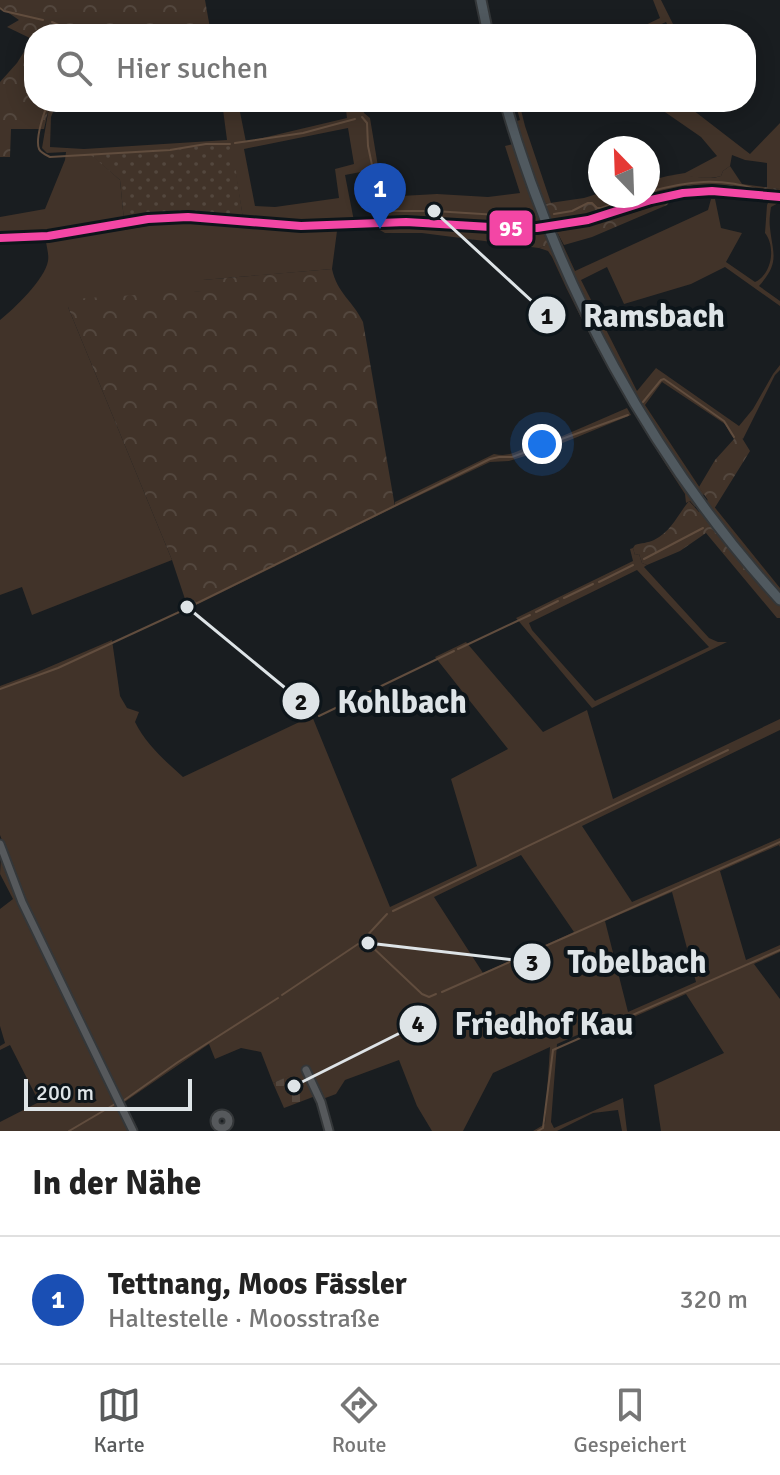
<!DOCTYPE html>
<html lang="de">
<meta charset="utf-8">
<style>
:root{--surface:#fff;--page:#f2f2f2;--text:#222;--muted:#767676;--line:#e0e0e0;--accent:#585a5b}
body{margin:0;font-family:Signika,sans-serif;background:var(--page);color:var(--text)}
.compass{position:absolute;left:588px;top:136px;width:72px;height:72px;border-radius:50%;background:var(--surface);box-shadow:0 4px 20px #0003;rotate:337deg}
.scale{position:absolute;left:24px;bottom:20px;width:168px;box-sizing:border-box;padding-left:8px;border:4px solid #dee4e7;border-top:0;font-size:22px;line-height:28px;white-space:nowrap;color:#dee4e7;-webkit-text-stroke:6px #0d151a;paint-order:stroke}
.you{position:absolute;left:542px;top:444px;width:28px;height:28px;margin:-20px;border:6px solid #fff;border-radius:50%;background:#1a73e8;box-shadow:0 0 0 12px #1a73e833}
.badge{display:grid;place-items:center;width:52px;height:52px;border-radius:50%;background:var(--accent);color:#fff;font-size:26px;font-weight:700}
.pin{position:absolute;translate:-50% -66px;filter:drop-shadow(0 2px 4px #0008)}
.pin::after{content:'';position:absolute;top:42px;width:28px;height:24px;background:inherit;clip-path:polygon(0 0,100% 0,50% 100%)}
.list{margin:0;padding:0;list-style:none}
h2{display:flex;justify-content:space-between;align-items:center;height:104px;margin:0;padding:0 32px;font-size:34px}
h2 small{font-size:26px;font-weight:400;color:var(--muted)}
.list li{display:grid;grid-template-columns:52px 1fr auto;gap:24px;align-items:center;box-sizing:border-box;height:128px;padding:0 32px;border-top:2px solid var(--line)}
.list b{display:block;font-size:30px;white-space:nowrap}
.list p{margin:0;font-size:26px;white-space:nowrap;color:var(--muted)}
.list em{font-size:26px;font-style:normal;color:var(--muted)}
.icon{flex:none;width:44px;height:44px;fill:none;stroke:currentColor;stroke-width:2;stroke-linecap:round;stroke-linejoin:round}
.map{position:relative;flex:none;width:780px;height:1131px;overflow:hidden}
.search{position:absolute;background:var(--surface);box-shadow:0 4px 20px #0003;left:24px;right:24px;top:24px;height:88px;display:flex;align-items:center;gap:20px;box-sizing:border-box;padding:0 28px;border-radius:32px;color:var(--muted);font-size:30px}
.sheet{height:232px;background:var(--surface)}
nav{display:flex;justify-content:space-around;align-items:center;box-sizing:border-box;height:112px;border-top:2px solid var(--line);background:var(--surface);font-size:22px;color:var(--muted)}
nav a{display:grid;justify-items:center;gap:4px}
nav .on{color:var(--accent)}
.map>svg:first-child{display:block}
.grass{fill:#413329;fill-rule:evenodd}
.forest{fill:url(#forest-crowns)}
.cemetery{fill:url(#cemetery-stones)}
.garden{fill:url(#garden-dots)}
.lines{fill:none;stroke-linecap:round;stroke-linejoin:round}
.stream{stroke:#614d3e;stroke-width:2}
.minor-casing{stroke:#343739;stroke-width:11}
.major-casing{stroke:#343739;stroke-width:13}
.minor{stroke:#56595c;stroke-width:7}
.major{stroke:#50595f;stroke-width:9}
.minor-bridge-casing{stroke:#343739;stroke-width:11;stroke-linecap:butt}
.minor-bridge{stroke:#56595c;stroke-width:7}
.bus-1-casing{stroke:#0d151a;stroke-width:14}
.bus-1{stroke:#f346a5;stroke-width:8}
.leader{fill:none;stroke:#dee4e7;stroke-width:3}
.callout-dot{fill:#dee4e7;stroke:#0d151a;stroke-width:3}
.mark-label{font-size:24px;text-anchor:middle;font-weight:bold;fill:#111}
.callout-label{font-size:32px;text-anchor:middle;font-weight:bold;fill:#dee4e7;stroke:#0d151a;stroke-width:8;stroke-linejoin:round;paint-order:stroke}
.line-badge{stroke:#0d151a;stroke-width:3}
.badge-label{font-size:22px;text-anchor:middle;font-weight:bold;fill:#fff}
</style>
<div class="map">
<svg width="780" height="1131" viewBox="0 0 780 1131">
<defs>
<pattern id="forest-crowns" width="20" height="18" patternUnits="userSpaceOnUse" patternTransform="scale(2)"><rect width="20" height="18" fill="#413329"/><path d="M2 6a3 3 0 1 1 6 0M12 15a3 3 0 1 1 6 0" fill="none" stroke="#53473e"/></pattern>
<pattern id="cemetery-stones" width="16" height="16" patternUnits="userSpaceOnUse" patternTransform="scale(2)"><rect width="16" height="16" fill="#413329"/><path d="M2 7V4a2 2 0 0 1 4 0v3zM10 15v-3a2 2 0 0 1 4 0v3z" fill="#53473e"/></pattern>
<pattern id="garden-dots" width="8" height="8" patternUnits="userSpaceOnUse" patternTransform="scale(2)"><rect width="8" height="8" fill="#413329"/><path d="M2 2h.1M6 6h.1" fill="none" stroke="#53473e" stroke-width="1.8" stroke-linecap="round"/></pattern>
</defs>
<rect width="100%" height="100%" fill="#191d20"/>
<path class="grass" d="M653 0H661L678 34H672L666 22 640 34H627L660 18Z
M53 102H57L51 117 50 147 84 149 227 140 222 102H238L246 142 347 118 345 102H361L364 113 370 118 383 197 437 194 488 197 520 193 505 146 513 144 542 223C486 229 430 213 375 220L366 171 345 175 354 221 304 223 243 218 231 145 92 155 120 180 124 220 49 231 0 233V217L45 209 65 160 66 152 47 153 42 148 49 107ZM348 128 354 164 335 169 339 198 275 207 255 206 244 149Z
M515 102H519L525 126 551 203 543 204 514 122 520 120Z
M661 102H700L693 110 750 154 780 123V189L767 188V163L745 160 732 155 730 166 723 171 721 176C710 180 686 176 673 175L685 173 717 156 701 137 662 110 659 103Z
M711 199H715L721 228 742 233 726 262 755 282C772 274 776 247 765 233L767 205 769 201 780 202 771 207C770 214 769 221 770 228 773 255 780 262 759 286L780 301V306L725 267 691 284 624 304 607 267 581 280 637 391 656 368 739 426 753 409 773 374 780 365V370L775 375 743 439 732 432 730 433 725 424 662 382 645 405 704 494 702 497C642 413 595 327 554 233L557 232 575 271 708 210Z
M199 222 305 231H337L332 269 203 280 202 291 68 307 172 560 32 615 22 587 0 595V320C14 309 45 279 48 261 49 255 47 248 46 242L160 224Z
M544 234H546C587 330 637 419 697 505L695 507 690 501 686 503 685 494C635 418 589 340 552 257L548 251 539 248 547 245Z
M627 408 631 415 548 449 509 461 490 462 395 507V502L494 454C518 459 524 442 544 444Z
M708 499 780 588V594L706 503Z
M633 548 635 555 639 554 642 563 647 565 644 567 709 638 718 642H727L592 708 516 618 633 561 630 549ZM637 570 709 647 595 701 532 630 529 623Z
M112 640 120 696 127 708 139 712 135 722C146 744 165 761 183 777L312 716 390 907 477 866 451 779 508 749 435 657 466 642 543 732 587 710 613 799 780 719V730L582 826 632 902 780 838V847L779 845 720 871 746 960 780 945V952L754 964 780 999V1131H661L654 1085 724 1053 686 994 595 1034 591 1029 557 1044 551 1122 554 1128 623 1098 627 1131H622L618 1110 593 1113 557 1131H533L545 1124 550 1047 493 1073 463 1131H432L417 1106 399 1060 345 1080 336 1094 320 1100 307 1069 273 1083 261 1052 241 1048 215 1059 209 1044 123 1103 24 901 0 835V686L35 673ZM521 855 574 932 483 973 434 897ZM672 892 696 982 628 1012 605 921Z
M1 856 132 1131H0V1122L39 1102 10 1045 0 1050V1046L5 1043 0 1026V909L13 899 0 874Z"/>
<path class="forest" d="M0 0H205L211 34H34V102H53L49 107 44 129H11L10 157H0V82L17 63 32 39 7 27 19 20 0 7Z
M730 166 742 184 780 189V194L704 188 589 216 550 222 543 204 584 198 600 193V196H648V181C656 179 666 176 674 175 689 174 708 181 721 176L723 171Z
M670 201 667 205 592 237 564 245 557 232 596 224Z
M412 227 506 234H544L548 245 539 248 422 233H385L380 230V228Z
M332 269C337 293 353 301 363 322L395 507 198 604 187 605 172 560 68 307 71 299 201 291 202 280Z
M735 429 741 432 742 438 750 451 714 509 699 487 715 460 734 439 730 433Z
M689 501 699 512 701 510 780 606V618H777L706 533 680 551 647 565 642 563 639 554 635 555 633 548 635 545C641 543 648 543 654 540 672 531 678 514 689 501Z"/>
<path class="cemetery" d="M307 1068 318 1095 284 1108 273 1083Z"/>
<path class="garden" d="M204 145H232L243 218 197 214 124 220 120 180 91 155 170 150Z"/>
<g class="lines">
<path class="stream" d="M0 8 4 11 43 20
M52 22 63 27 72 28 74 31 82 34
M49 102C44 111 35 139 39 149 41 153 46 155 50 157L170 150 206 144H230
M362 117 367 123 368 146 379 198
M235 143 303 133 355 119
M769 191 780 192
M648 192C688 181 719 177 759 190
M381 208 383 211H434L531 217
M554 214 572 211 588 203H592L597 208H601L636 196
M643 402 661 380 664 379 724 421 734 437
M644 559 703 528
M599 582 633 565
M564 598 593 584
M536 612 558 601
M458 649 530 615
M0 689 58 668 177 613 490 459 499 457H512L628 415
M319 716 454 651
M393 911 728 750
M363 940 387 914
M442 992 780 842
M282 995 361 942 368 943 422 994 429 997 436 994
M123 1101 178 1062 278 998
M69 1131 115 1104
M538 1131 543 1128 553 1050 780 950"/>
<defs>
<path id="minor" d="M571 224C609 215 647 197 686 192 717 189 749 194 780 197
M0 238 48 236 148 219 188 217 301 226 426 223 526 229
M0 844 22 902 133 1131
M306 1070 321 1102 329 1131
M215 1121a7 7 0 1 1 14 0a7 7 0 1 1-14 0Z"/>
<path id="major" d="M481 0 488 34
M505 102C558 286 651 458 780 600"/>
</defs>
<use href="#minor" class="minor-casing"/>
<use href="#major" class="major-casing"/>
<use href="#minor" class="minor"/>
<use href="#major" class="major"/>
<defs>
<path id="minor-bridge" d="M526 229 571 224"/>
</defs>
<use href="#minor-bridge" class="minor-bridge-casing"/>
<use href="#minor-bridge" class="minor-bridge"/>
<defs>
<path id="bus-1" d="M0 238 48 236 148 219 188 217 301 226 406 222 507 228H537L588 220 651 200 683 193 712 191 780 197"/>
</defs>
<use href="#bus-1" class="bus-1-casing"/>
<use href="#bus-1" class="bus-1"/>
</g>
<path class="leader" d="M434 211L547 315M187 607L301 701M368 943L532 962M294 1086L418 1024"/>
<g class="callout-dot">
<circle cx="434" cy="211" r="8"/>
<circle cx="187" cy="607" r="8"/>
<circle cx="368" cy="943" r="8"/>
<circle cx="294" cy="1086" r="8"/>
<circle cx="547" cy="315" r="20"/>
<circle cx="301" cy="701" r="20"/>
<circle cx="532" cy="962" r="20"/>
<circle cx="418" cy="1024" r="20"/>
</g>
<g class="mark-label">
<text x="547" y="324">1</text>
<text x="301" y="710">2</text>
<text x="532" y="971">3</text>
<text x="418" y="1032">4</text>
</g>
<g class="callout-label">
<text x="654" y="327">Ramsbach</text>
<text x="402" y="713">Kohlbach</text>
<text x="637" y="973">Tobelbach</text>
<text x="544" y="1035">Friedhof Kau</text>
</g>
<rect class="line-badge" x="488" y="209" width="46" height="38" rx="8" fill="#f346a5"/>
<g class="badge-label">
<text x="511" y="236">95</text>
</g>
</svg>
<svg class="compass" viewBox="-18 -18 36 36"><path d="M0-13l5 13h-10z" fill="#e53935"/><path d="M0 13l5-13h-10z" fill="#767676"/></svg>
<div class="scale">200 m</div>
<div class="you"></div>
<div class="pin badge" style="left:380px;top:229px;background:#1a4fb4">1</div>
<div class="search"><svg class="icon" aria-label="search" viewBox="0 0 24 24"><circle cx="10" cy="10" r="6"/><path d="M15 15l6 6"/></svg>Hier suchen</div>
</div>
<section class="sheet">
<h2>In der Nähe<small></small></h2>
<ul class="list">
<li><span class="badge" style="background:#1a4fb4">1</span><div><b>Tettnang, Moos Fässler</b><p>Haltestelle · Moosstraße</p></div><em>320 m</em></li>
</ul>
</section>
<nav>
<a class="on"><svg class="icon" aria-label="map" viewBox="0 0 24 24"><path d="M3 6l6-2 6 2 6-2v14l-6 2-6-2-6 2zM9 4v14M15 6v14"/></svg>Karte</a>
<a><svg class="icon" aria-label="directions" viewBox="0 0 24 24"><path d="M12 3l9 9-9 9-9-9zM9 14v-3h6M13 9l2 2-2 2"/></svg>Route</a>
<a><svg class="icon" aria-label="saved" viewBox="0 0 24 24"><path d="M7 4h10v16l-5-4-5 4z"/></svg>Gespeichert</a>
</nav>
